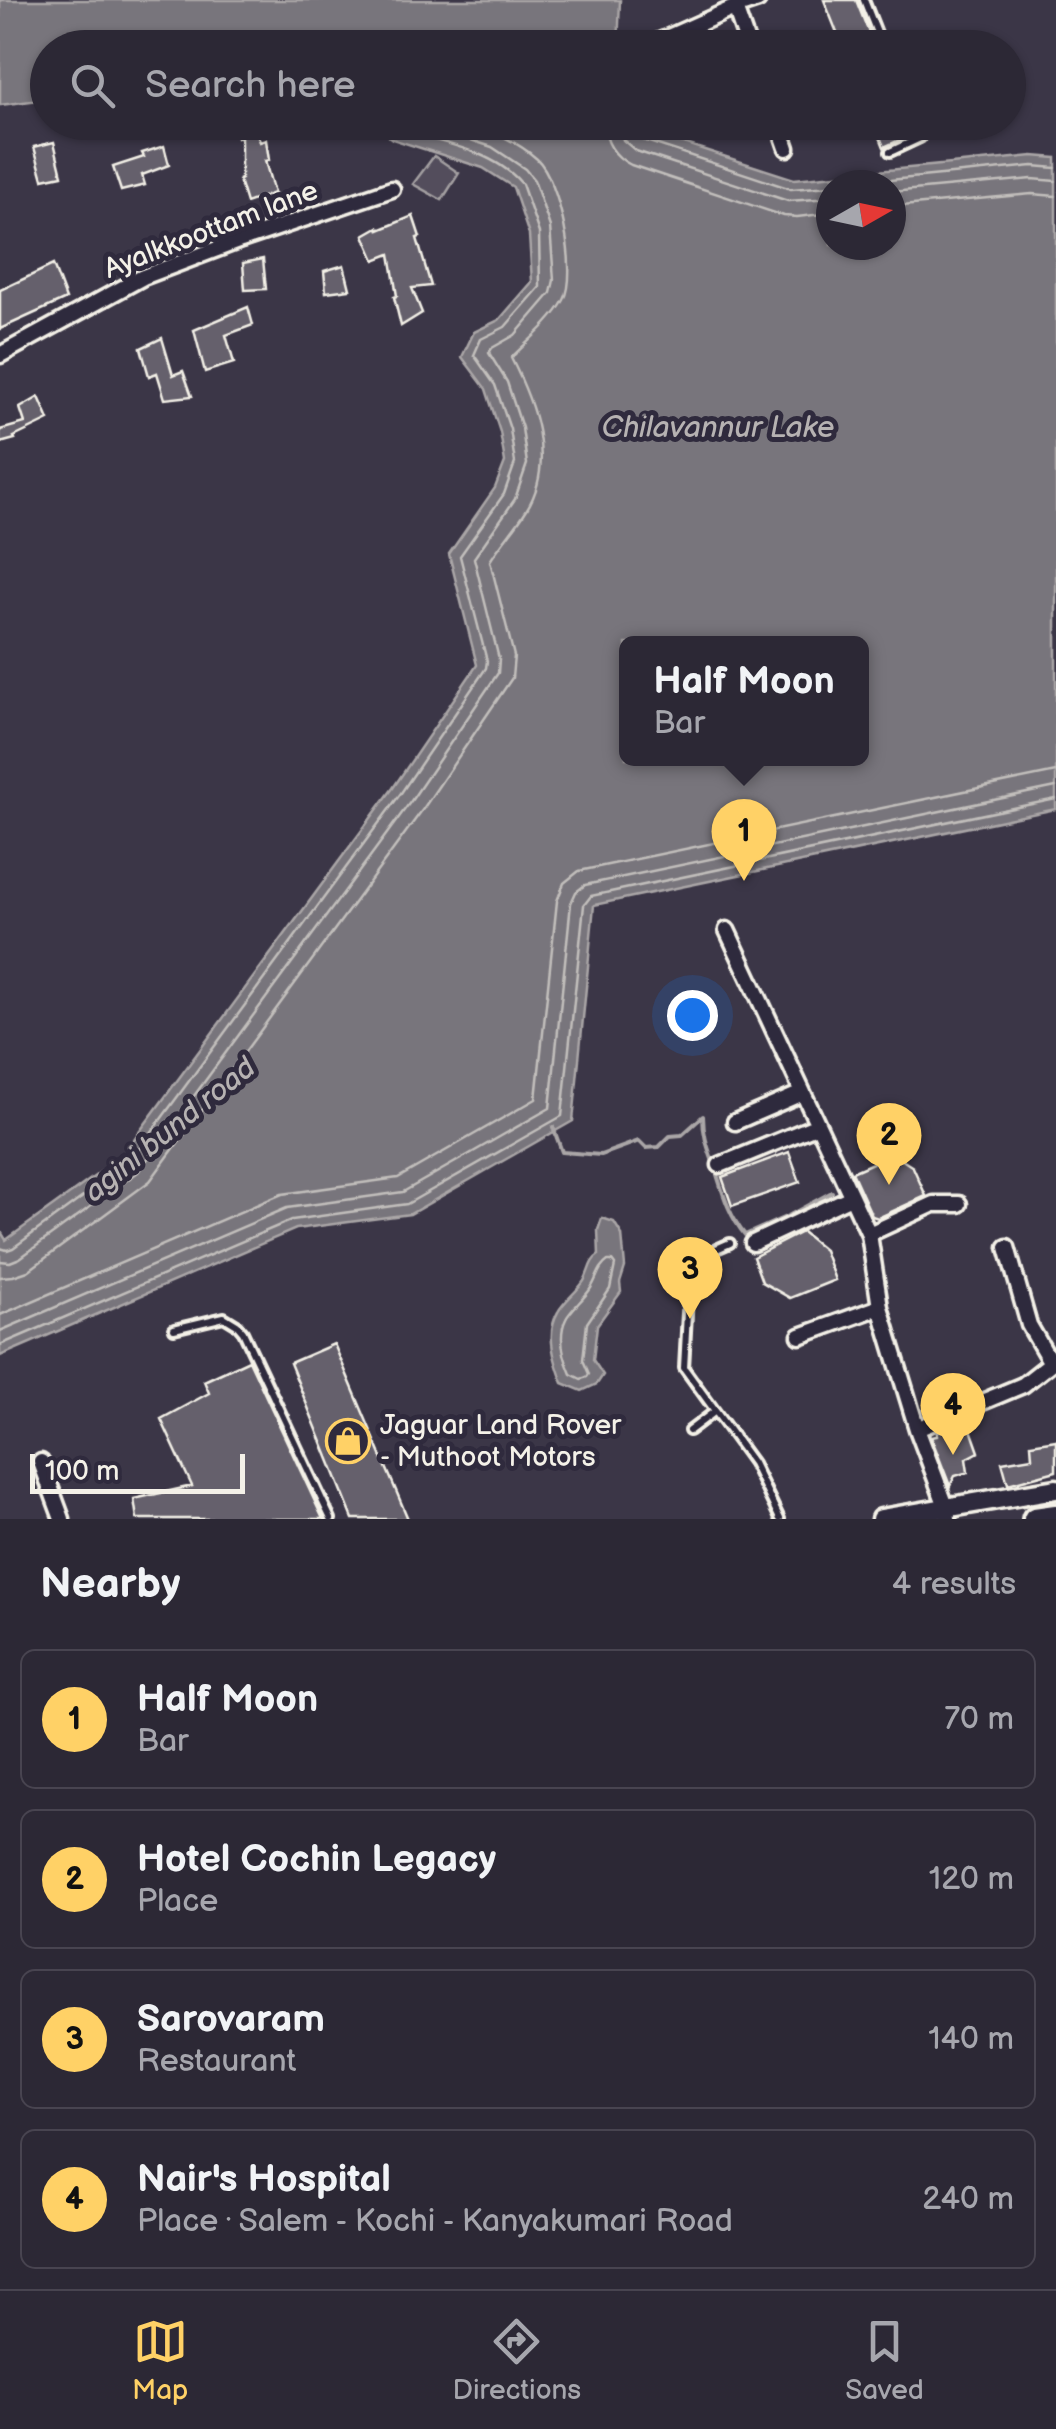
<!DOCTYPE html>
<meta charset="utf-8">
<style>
:root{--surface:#2c2835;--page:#34303d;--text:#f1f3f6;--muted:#a6a6ad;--line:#484450;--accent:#ffd166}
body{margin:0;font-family:"Balsamiq Sans",sans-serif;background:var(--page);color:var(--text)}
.compass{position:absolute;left:816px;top:170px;width:90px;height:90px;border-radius:50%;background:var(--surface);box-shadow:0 2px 8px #0004;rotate:81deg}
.scale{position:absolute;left:30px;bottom:25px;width:215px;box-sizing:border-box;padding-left:10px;border:5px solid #f4f1e8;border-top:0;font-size:28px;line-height:35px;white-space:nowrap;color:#f4f1e8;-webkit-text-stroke:8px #2f2a3d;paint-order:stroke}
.you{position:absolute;left:692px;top:1015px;width:35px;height:35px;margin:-25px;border:8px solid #fff;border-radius:50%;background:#1a73e8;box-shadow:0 0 0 15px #1a73e833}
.badge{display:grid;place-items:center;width:65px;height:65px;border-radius:50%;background:var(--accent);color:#111;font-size:32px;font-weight:700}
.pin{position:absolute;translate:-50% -82px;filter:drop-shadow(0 2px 5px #0008)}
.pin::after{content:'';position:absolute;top:52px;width:35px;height:30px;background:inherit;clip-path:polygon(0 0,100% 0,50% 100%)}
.popup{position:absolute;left:619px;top:636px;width:250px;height:130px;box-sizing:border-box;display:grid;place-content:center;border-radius:15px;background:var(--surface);filter:drop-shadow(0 2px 8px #0005);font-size:32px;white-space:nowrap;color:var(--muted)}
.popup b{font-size:38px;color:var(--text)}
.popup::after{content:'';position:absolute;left:50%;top:100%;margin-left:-20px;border:20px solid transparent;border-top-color:var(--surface)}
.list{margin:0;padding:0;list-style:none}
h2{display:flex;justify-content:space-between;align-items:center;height:130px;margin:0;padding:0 40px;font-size:42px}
h2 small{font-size:32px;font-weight:400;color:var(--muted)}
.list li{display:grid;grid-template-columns:65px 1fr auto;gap:30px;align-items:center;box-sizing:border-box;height:140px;margin:0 20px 20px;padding:0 20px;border:2px solid var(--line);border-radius:15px}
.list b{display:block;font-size:38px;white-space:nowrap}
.list p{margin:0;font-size:32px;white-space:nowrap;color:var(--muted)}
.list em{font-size:32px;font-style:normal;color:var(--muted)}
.icon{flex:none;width:55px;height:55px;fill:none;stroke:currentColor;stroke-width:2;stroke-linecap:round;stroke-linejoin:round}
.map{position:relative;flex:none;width:1056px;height:1519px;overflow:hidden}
.search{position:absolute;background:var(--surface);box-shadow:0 2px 8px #0004;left:30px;right:30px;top:30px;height:110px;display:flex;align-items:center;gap:25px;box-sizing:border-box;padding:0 35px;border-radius:55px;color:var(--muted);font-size:38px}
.sheet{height:770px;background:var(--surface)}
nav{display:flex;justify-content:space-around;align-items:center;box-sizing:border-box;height:140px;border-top:2px solid var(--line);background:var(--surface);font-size:28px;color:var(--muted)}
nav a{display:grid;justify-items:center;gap:5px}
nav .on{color:var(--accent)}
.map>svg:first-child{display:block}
.green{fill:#534e5c;stroke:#a4a0a2;stroke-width:2.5}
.water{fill:#78747b;stroke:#aaa6a7;stroke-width:2.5;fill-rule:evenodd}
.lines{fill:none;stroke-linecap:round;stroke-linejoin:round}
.shore{stroke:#c2bfbc;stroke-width:2.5}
.stream{stroke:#aaa6a7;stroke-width:4}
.building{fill:#65616c;stroke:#f4f1e8;stroke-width:2.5}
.service-casing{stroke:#f4f1e8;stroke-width:14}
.minor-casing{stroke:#f4f1e8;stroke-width:21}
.tertiary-casing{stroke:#f4f1e8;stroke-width:25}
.trunk-casing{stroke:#f4f1e8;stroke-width:30}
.service{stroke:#2f2a3d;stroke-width:6}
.minor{stroke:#2f2a3d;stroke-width:14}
.tertiary{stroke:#2f2a3d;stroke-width:18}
.trunk{stroke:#2f2a3d;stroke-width:22}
.labels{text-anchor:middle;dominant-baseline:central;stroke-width:10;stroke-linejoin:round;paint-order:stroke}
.street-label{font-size:28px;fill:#f4f1e8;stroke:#2f2a3d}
.poi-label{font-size:28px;fill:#f4f1e8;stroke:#2f2a3d;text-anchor:start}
.water-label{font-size:30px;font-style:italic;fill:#b6b2b2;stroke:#2f2a3d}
</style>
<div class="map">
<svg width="1056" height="1519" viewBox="0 0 1056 1519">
<rect width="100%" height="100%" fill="#3b3647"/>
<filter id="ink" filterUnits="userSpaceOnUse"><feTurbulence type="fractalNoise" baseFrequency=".01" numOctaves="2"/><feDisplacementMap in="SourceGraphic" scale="20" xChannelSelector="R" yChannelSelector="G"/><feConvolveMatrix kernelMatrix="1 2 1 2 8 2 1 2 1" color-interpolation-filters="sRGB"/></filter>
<g filter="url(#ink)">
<path class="green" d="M434 156 459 173 442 200 413 184Z"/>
<path class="water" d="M0 0H620L618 47 48 48 47 99 0 105Z
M372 123H640L643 130 794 179 1033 156 1056 158V809L594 905 573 1121 410 1214 296 1229 0 1356V1230L6 1240 120 1158 393 788 477 665 449 554 495 488 505 462 500 432 486 389 462 357 474 332 499 320 532 282 529 235 513 187 483 168 392 139ZM891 185V245H831V185ZM626 644H862V758H626Z
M602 1218 614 1222 622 1235 625 1267 620 1283 621 1292 597 1325 593 1360 603 1375 597 1384 582 1391 563 1383C555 1362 545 1334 558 1312 564 1301 576 1293 584 1281 590 1271 589 1261 599 1255L598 1230Z"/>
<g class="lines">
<path class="shore" d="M604 122C605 142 613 156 631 165L784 216 797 217 831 213
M619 122 623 140 636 151 788 201 831 198
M632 122 634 134 640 139 791 189 831 186
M838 185 1033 166 1056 168
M891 192 1032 179 1056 181
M891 207 1032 194 1056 196
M0 1248 7 1250 13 1248 128 1164 401 793 486 668 487 661 460 556 504 494 515 463 510 429 495 385 474 355 481 339 505 327 540 287 539 233 522 184C494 150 438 142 397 130L388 122
M0 1261 10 1262 20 1258 138 1172 411 801 498 673 499 659 474 558 515 499 527 464 522 428 507 382 489 353 492 348 515 335 551 293 554 280 550 227 534 180 525 169 492 147 416 122
M608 1261H612L615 1265 610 1289 587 1323 583 1360 589 1374 587 1377 581 1379 571 1374C564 1358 557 1337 566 1319 570 1310 585 1298 591 1288 598 1277 598 1268 608 1261Z
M0 1277 13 1276 28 1271 150 1181 423 809 512 678 514 656 490 561C501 543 516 527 527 509 556 461 534 403 511 358 528 341 552 322 564 300 579 274 559 179 537 159 517 141 492 131 468 122
M0 1315 282 1194 398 1178 536 1099 557 901 564 883 579 871 1056 772
M0 1331 287 1208 403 1192 550 1108 571 903 576 892 585 885 1056 787
M0 1345 292 1220 407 1204 562 1116 584 905 591 896 1056 799"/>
<path class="stream" d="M553 1127 562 1152 601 1155 639 1141 646 1148 659 1147 670 1136 682 1135 703 1116C703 1134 707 1145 713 1162 722 1189 727 1213 745 1235L790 1215 832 1192"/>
</g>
<path class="building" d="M824 0H856L875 48H843Z
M232 122H253L260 142 266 140 269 160 265 161 274 193 246 203 239 180 241 179V136L237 137Z
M874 122H906L911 135 884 147Z
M54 142 62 175 43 179 34 147Z
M164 146 169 165 142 175 145 185 121 191 113 167 144 157 142 153Z
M413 216 420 237 417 238 431 286 412 288 422 313 401 326 394 297 397 296 390 254 375 260 364 235 378 227 379 230Z
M263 259 266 289 245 290 243 263Z
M53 265 66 299 0 329V290Z
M344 265 350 289 326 292 324 271Z
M248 307 253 325 226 335 234 363 205 372 194 330Z
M162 338 173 375 183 371 192 396 165 399 157 373 149 376 141 348Z
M39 397 49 420 14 437 15 439 0 443V430L25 423 20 408Z
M789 1152 800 1182 732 1206 722 1177Z
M893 1154 913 1167 926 1196 878 1218 872 1216 852 1172Z
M802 1232 824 1250 835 1280 790 1298 762 1282 753 1257Z
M334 1344 408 1519H353L290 1363Z
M249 1360 323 1519H137L134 1499 192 1486 161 1419 209 1393 204 1381Z
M968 1421 979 1452 966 1459 968 1472 955 1476 950 1486 931 1437 937 1436V1432Z
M1056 1440V1471L1008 1484 1002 1462 1032 1457 1031 1444Z"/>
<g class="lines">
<defs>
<path id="service" d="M864 0 883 48
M890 152 920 138 914 122
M730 1243 705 1254 689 1277 684 1368 753 1463 780 1519
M174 1329 224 1317 237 1325 243 1332 331 1519
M689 1431 714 1412"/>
<path id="minor" d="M735 8 749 48
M653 44 734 8 758 0
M778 122 787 148
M0 355 143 277 241 240 392 189
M727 930 869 1234 880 1307 917 1429 947 1509 948 1519
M735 1122 802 1093
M720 1165 818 1125
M869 1234 934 1204H959
M753 1243 851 1197
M1007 1247 1029 1325 1051 1363
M800 1336 880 1307
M917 1429 1023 1385 1056 1359
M41 1462 62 1519"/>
<path id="tertiary" d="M881 1519 1056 1489"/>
<path id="trunk" d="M1035 1519 1056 1516"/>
</defs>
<use href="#service" class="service-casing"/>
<use href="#minor" class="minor-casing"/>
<use href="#tertiary" class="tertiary-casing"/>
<use href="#trunk" class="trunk-casing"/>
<use href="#service" class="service"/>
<use href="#minor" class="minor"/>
<use href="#tertiary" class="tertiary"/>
<use href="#trunk" class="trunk"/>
</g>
</g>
<defs>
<symbol id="shop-ring" viewBox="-11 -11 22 22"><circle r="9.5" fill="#2f2a3d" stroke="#ffd166" stroke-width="1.5"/><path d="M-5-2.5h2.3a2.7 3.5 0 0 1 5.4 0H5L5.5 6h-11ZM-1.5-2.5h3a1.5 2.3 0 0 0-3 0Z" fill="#ffd166"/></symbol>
</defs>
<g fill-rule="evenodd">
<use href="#shop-ring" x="323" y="1416" width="50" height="50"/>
</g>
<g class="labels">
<g class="street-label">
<text transform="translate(211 230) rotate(-21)">Ayalkkoottam lane</text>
</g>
<g class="poi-label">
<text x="380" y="1425">Jaguar Land Rover<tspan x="380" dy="32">- Muthoot Motors</tspan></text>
</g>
<g class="water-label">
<text x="718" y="428">Chilavannur Lake</text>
<text transform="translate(170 1130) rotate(-39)">agini bund road</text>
</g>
</g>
</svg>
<svg class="compass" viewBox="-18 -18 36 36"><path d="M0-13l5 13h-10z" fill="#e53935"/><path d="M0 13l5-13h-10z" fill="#a6a6ad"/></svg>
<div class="scale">100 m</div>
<div class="you"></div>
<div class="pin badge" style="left:744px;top:881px">1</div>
<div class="popup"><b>Half Moon</b>Bar</div>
<div class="pin badge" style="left:889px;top:1185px">2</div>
<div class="pin badge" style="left:690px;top:1319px">3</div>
<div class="pin badge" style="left:953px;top:1455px">4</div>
<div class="search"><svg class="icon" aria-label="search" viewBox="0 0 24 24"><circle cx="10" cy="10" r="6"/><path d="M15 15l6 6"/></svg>Search here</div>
</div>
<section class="sheet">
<h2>Nearby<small>4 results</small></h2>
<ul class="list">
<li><span class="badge">1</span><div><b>Half Moon</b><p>Bar</p></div><em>70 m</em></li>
<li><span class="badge">2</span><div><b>Hotel Cochin Legacy</b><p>Place</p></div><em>120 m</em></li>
<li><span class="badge">3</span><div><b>Sarovaram</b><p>Restaurant</p></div><em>140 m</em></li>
<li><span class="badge">4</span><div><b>Nair's Hospital</b><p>Place · Salem - Kochi - Kanyakumari Road</p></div><em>240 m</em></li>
</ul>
</section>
<nav>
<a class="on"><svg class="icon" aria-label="map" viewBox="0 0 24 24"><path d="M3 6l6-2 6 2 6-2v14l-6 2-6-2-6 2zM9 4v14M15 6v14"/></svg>Map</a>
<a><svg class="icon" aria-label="directions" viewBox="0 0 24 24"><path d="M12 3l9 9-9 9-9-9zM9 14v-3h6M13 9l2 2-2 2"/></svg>Directions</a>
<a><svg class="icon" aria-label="saved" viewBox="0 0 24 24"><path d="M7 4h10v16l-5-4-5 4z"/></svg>Saved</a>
</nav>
